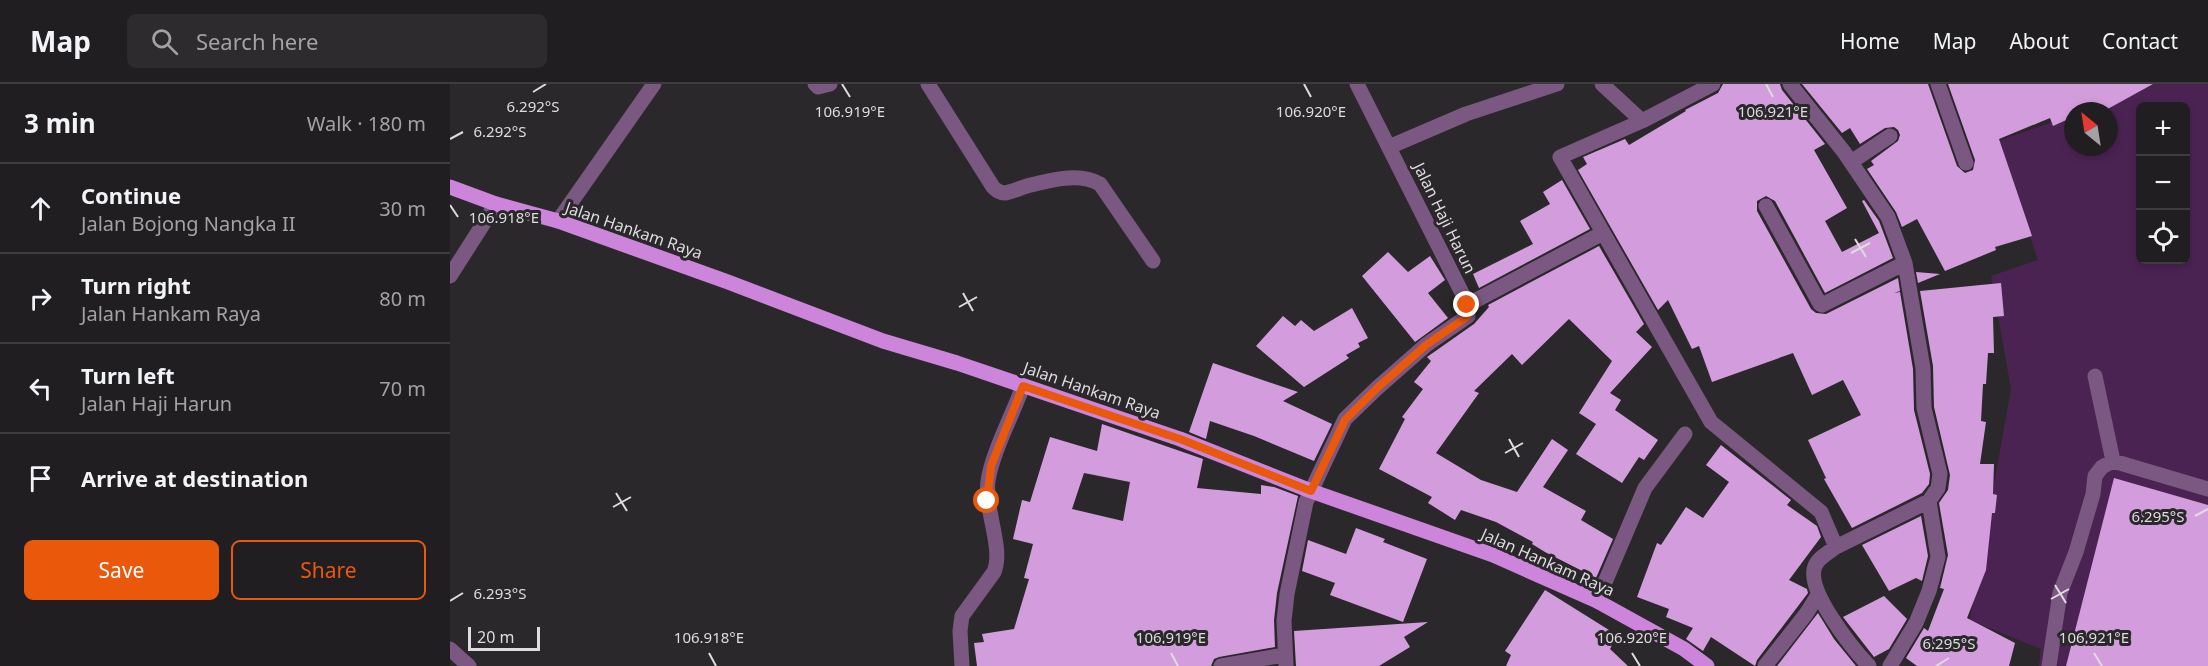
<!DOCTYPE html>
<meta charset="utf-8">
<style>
:root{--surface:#201e20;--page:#2d2b2d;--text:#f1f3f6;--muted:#a2a2a5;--line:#3d3c3e;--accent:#ea580c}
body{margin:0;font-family:"Noto Sans",sans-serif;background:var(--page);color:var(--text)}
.controls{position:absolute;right:18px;top:18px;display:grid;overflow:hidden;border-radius:9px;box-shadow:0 3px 9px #0003}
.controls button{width:54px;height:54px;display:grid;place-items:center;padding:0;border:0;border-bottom:2px solid var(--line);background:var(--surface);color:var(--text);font:30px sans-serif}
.compass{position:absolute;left:1614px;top:18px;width:54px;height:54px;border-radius:50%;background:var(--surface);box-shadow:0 3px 9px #0003;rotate:330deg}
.scale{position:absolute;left:18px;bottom:15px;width:72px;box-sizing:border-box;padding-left:6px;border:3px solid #dedcde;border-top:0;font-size:16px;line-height:21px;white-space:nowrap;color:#dedcde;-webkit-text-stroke:4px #2b282b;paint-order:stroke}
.stop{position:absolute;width:18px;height:18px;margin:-14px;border:4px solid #ea580c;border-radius:50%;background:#fff}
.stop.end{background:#ea580c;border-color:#fff;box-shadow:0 2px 6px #0008}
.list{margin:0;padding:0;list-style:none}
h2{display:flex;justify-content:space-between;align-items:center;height:78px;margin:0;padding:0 24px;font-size:26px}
h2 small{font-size:20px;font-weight:400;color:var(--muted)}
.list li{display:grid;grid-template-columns:39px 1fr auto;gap:18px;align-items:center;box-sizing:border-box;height:90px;padding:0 24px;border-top:2px solid var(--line)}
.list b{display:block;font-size:22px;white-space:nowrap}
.list p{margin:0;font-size:20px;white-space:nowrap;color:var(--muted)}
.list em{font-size:20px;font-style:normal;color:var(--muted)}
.actions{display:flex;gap:12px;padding:18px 24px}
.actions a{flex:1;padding:14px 0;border:2px solid var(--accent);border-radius:9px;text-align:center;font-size:21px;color:var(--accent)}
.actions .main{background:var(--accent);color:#fff}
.icon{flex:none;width:33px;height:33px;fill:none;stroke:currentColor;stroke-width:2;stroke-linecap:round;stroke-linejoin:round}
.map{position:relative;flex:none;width:1758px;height:582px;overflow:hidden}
header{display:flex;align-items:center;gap:36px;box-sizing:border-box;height:84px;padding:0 30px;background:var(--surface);border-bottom:2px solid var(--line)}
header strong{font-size:28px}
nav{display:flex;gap:33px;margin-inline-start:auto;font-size:21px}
.search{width:420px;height:54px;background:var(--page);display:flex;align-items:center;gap:15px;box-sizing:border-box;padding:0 21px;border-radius:9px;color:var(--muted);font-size:22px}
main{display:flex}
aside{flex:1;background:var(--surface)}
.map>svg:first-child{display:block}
.green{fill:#4b2353;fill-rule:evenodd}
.building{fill:#d39ddd;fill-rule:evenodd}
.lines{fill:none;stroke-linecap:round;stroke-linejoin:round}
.minor{stroke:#7b5881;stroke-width:15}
.major{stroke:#cc85da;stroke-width:15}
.route{stroke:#ea580c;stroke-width:8}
.ticks{fill:none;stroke:#dedcde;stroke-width:2}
.labels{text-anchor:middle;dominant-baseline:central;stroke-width:6;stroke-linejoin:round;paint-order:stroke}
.street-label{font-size:16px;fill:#dedcde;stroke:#2b282b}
.ticks-label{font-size:15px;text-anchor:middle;fill:#dedcde;stroke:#2b282b;stroke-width:6;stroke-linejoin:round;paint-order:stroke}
</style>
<header>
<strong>Map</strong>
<div class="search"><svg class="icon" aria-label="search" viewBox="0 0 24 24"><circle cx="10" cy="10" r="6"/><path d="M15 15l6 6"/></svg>Search here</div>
<nav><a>Home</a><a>Map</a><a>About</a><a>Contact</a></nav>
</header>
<main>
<aside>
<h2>3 min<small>Walk · 180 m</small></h2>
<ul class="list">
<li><svg class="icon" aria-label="ahead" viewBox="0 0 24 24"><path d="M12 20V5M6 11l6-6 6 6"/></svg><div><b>Continue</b><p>Jalan Bojong Nangka II</p></div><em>30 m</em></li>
<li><svg class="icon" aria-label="right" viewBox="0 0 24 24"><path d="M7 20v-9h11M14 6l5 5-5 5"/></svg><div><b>Turn right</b><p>Jalan Hankam Raya</p></div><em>80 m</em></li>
<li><svg class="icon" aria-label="left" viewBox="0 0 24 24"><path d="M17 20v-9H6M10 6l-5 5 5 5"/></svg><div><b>Turn left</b><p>Jalan Haji Harun</p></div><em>70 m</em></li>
<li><svg class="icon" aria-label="arrive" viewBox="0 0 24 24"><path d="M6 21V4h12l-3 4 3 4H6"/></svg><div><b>Arrive at destination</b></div></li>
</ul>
<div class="actions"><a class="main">Save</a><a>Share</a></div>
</aside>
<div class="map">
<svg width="1758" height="582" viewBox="0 0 1758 582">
<rect width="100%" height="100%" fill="#2b282b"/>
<path class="green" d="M1679 0H1758V582H1589L1591 565 1520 536 1561 305 1541 192 1588 176 1548 57 1623 31V63H1659V27H1636ZM1690 22H1736V176H1690Z"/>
<path class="building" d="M1273 0H1330L1332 6 1375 60 1364 66 1397 124 1375 137 1392 168 1429 149 1412 117 1414 116 1429 137 1443 174 1375 209 1325 117 1316 112 1307 117V127L1361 225 1366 229 1376 230 1448 194 1450 207 1444 209 1450 208 1463 285 1464 326 1480 390 1479 400 1472 409 1402 444 1374 395 1376 394 1358 356 1411 331 1393 296 1362 311 1343 269 1262 298 1249 262 1242 265 1218 216 1208 226 1128 86 1137 80 1133 73 1175 55 1179 61 1236 27 1235 26 1268 9Z
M1352 0H1478L1507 82 1515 89 1523 86 1525 76 1498 0H1703L1654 27H1623V33L1603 42 1600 34 1549 55 1582 152 1545 163 1546 166 1495 187 1467 135 1452 143 1446 128 1417 85 1424 81 1421 77 1448 57 1450 51 1448 46 1444 43 1435 44 1410 60 1400 44 1392 49Z
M1112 96 1140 145 1029 204 1023 190 1083 160 1070 137 1100 120 1093 108Z
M1149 162 1194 240 1186 248 1202 263 1160 309 1171 316 1165 326 1208 356 1194 376 1189 373 1172 399 1126 370 1146 340 1129 329 1162 277 1119 235 1072 281 1062 270 1024 307 1029 309 986 369 1031 396 1067 408 1102 355 1118 366 1093 403 1136 427 1131 436 1163 455 1146 494 1095 468 1082 460 1083 458 1046 438 1011 426 1005 436 978 419 982 413 929 385 955 335 952 333 973 305 964 298 981 277 977 273 1024 240 1039 223 1038 221Z
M938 168 958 188 980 172 995 196 978 209 998 234 965 258 912 192Z
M1466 188 1490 190 1468 199Z
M1551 199 1554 232 1543 233 1544 269H1538L1536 300H1533L1531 337 1536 338 1530 380H1544L1543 410 1547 411 1545 429H1542L1536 486 1517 534 1565 559 1559 582H1467L1456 574 1474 544 1478 547 1494 505 1490 504 1498 471 1489 419 1498 406 1500 391 1484 323 1483 282 1470 207Z
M902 224 918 254 908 259 910 263 896 271 899 274 854 303 806 262 833 232 845 242 851 236 864 247Z
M763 279 848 308 833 317 882 340 864 377 804 352 760 337 756 355 739 348Z
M652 340 753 375 747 404 811 410V401L824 403 848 412 827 509 824 536 825 563 769 573 764 575 761 582H527L524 559 534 558 532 550 564 545 579 495 574 494 583 460 563 455 572 416 580 418 600 353 647 367ZM634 389 680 398 673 437 622 425Z
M1271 361 1341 416 1337 421 1367 442 1371 453 1339 496 1357 505 1358 509 1307 576 1305 582 1261 553 1253 567 1236 555 1243 544 1216 533 1219 525 1187 513 1207 459 1211 461 1236 423 1253 434 1279 398 1256 381Z
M1664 394 1758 421V582H1616Z
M1471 432 1478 472 1472 497 1466 494 1439 507 1412 461Z
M906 444 935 455 933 458 977 475 953 538 880 511 885 499 852 487 858 456 896 470Z
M1095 506 1167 551 1160 565 1178 582H1056L1061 571 1055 567Z
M1434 512 1457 535 1439 565 1424 573 1393 533Z
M1368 529 1384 555 1406 582H1327Z
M978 538 954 553 960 563 929 582H846L844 547Z"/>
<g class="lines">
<path class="minor" d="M365 0 368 3 380 0
M478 0 543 103C546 106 549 109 555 109 562 108 570 104 577 102 600 96 629 88 650 100L703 177
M1152 0 1192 37
M1263 0 1192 37 1110 73 1261 338 1371 428 1386 463
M1340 0 1394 68 1438 133 1455 179 1473 284 1474 324 1490 390 1488 404 1479 417 1386 463C1379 468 1368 474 1365 482 1355 506 1403 565 1419 582
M1488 0 1516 79
M939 63 1016 30 1107 0
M1401 78 1440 52
M1316 122 1370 220 1372 221 1455 179
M108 137 204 0
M0 192 46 120
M1017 221 1153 149
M1645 292 1663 377
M1147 517 1195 404 1235 350
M0 565 19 582
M512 582 510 547 512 532 544 488C554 464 534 426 538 397 542 369 563 330 573 302
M771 582 834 571
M836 582 834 537 837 510 856 418 895 335 926 305 976 261 1018 232 1017 221 1012 209 907 0
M1315 582 1356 530 1368 511
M1440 582 1466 539 1479 507 1488 473 1479 417
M1599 582 1610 509 1626 468 1643 410 1645 392 1652 383 1663 377 1758 405"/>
<path class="major" d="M0 103 46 120 108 137 278 198 433 257 507 279 730 355 861 407 1043 471 1147 517 1234 565 1257 582"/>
</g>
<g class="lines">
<path class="route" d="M537 417 541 382 573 302 730 355 861 407 895 336 926 305 976 261 1018 232 1017 221"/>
</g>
<path class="ticks" d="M392 0 400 13M854 0 861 13M1316 0 1323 13M83 8 96 0M0 55 13 48M0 121 8 133M1405 155 1416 173M1401 169 1420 159M513 209 523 227M509 223 527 213M1059 355 1069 373M1055 369 1073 359M166 409 177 427M163 423 181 413M1745 432 1758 425M1605 501 1616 519M1601 515 1619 505M0 517 13 509M259 569 266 582M721 569 728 582M1182 569 1190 582M1644 569 1652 582M1486 582 1499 574"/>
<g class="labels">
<g class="street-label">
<text transform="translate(995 134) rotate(64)">Jalan Haji Harun</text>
<text transform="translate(184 146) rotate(19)">Jalan Hankam Raya</text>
<text transform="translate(642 306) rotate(19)">Jalan Hankam Raya</text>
<text transform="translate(1098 478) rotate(24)">Jalan Hankam Raya</text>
</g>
</g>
<g class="ticks-label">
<text x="83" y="28">6.292°S</text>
<text x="400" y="33">106.919°E</text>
<text x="861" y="33">106.920°E</text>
<text x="1323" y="33">106.921°E</text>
<text x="50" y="53">6.292°S</text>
<text x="54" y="139">106.918°E</text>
<text x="1708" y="438">6.295°S</text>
<text x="50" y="515">6.293°S</text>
<text x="259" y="559">106.918°E</text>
<text x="721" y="559">106.919°E</text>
<text x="1182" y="559">106.920°E</text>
<text x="1644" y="559">106.921°E</text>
<text x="1499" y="565">6.295°S</text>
</g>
</svg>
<div class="controls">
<button>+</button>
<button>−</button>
<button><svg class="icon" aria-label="locate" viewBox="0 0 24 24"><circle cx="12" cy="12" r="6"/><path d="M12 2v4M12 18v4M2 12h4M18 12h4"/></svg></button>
</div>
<svg class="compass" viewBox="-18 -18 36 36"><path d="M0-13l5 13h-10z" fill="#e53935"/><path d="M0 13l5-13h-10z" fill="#a2a2a5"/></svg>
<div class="scale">20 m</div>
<div class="stop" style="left:537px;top:417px"></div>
<div class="stop end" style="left:1017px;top:221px"></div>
</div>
</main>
